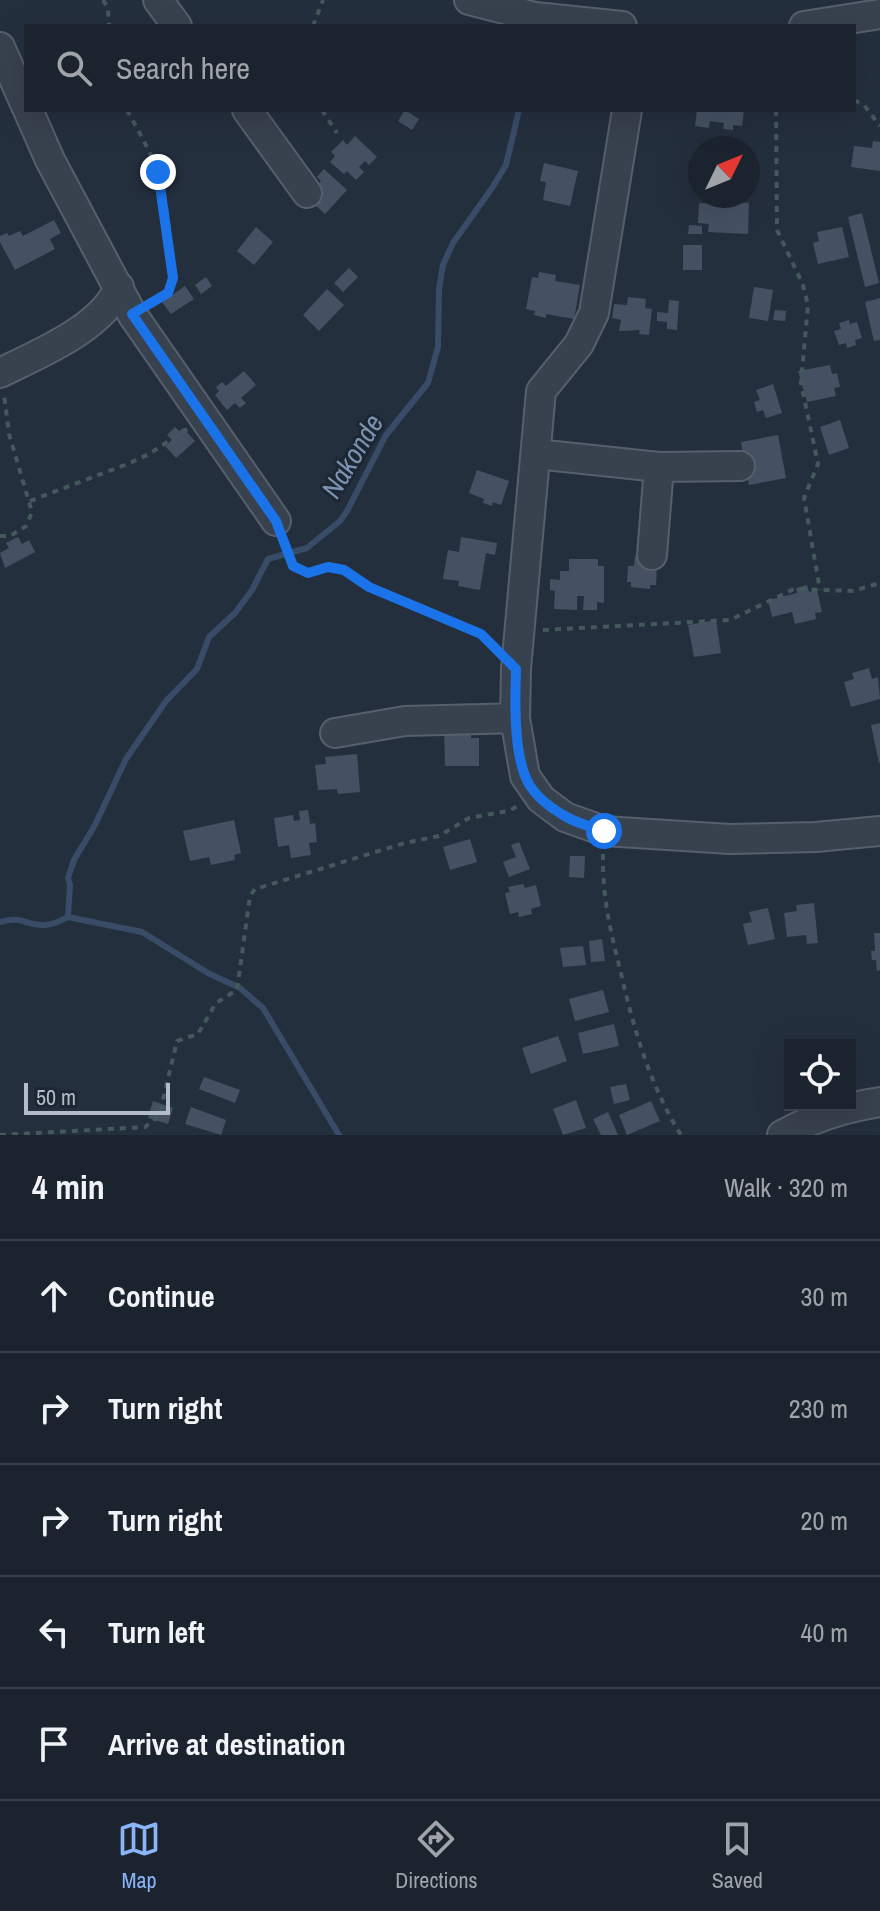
<!DOCTYPE html>
<meta charset="utf-8">
<style>
:root{--surface:#1b232e;--page:#282f3a;--text:#f1f3f6;--muted:#a0a4aa;--line:#39404a;--accent:#8ab4f8}
body{margin:0;font-family:"Archivo Narrow",sans-serif;background:var(--page);color:var(--text)}
.controls{position:absolute;right:24px;bottom:24px;display:grid;overflow:hidden;border-radius:0px;box-shadow:0 8px 32px #0002}
.controls button{width:72px;height:72px;display:grid;place-items:center;padding:0;border:0;border-bottom:2px solid var(--line);background:var(--surface);color:var(--text);font:40px sans-serif}
.compass{position:absolute;left:688px;top:136px;width:72px;height:72px;border-radius:50%;background:var(--surface);box-shadow:0 8px 32px #0002;rotate:47deg}
.scale{position:absolute;left:24px;bottom:20px;width:146px;box-sizing:border-box;padding-left:8px;border:4px solid #b4bcc9;border-top:0;font-size:22px;line-height:28px;white-space:nowrap;color:#b4bcc9;-webkit-text-stroke:6px #1d2633;paint-order:stroke}
.stop{position:absolute;width:24px;height:24px;margin:-18px;border:6px solid #1a73e8;border-radius:50%;background:#fff}
.stop.end{background:#1a73e8;border-color:#fff;box-shadow:0 2px 8px #0008}
.list{margin:0;padding:0;list-style:none}
h2{display:flex;justify-content:space-between;align-items:center;height:104px;margin:0;padding:0 32px;font-size:34px}
h2 small{font-size:26px;font-weight:400;color:var(--muted)}
.list li{display:grid;grid-template-columns:52px 1fr auto;gap:24px;align-items:center;box-sizing:border-box;height:112px;padding:0 32px;border-top:2px solid var(--line)}
.list b{display:block;font-size:30px;white-space:nowrap}
.list em{font-size:26px;font-style:normal;color:var(--muted)}
.icon{flex:none;width:44px;height:44px;fill:none;stroke:currentColor;stroke-width:2;stroke-linecap:round;stroke-linejoin:round}
.map{position:relative;flex:none;width:880px;height:1135px;overflow:hidden}
.search{position:absolute;background:var(--surface);box-shadow:0 8px 32px #0002;left:24px;right:24px;top:24px;height:88px;display:flex;align-items:center;gap:20px;box-sizing:border-box;padding:0 28px;border-radius:0px;color:var(--muted);font-size:30px}
.sheet{height:664px;background:var(--surface)}
nav{display:flex;justify-content:space-around;align-items:center;box-sizing:border-box;height:112px;border-top:2px solid var(--line);background:var(--surface);font-size:22px;color:var(--muted)}
nav a{display:grid;justify-items:center;gap:4px}
nav .on{color:var(--accent)}
.map>svg:first-child{display:block}
.lines{fill:none;stroke-linecap:round;stroke-linejoin:round}
.stream{stroke:#394c67;stroke-width:6}
.building{fill:#455162}
.minor-casing{stroke:#565f6c;stroke-width:32}
.path{stroke:#44595c;stroke-width:4;stroke-dasharray:6 6;stroke-linecap:butt}
.minor{stroke:#38414e;stroke-width:28}
.route{stroke:#1a73e8;stroke-width:10}
.labels{text-anchor:middle;dominant-baseline:central;stroke-width:6;stroke-linejoin:round;paint-order:stroke}
.water-label{font-size:28px;font-style:italic;fill:#7c92b1;stroke:#1d2633}
</style>
<div class="map">
<svg width="880" height="1135" viewBox="0 0 880 1135">
<rect width="100%" height="100%" fill="#242f3e"/>
<g class="lines">
<path class="stream" d="M68 917 142 932 208 973 240 988 263 1008 339 1135
M0 922C23 916 23 924 41 925 51 926 60 921 68 917L70 885 68 878 74 860 95 825 126 759 166 701 197 669 209 637 235 613 252 590 268 559 307 548 340 521 347 511 386 435 428 383 438 347 439 289 443 265 453 243 492 188 506 165 519 110"/>
</g>
<path class="building" d="M405 110 419 119 412 130 398 121Z
M697 110H744L742 126 733 125V130L723 129 724 123 710 121 709 128 695 126Z
M355 136 377 157 369 165 365 161 359 167 364 172 356 180 347 171 344 174 330 162 335 156 331 152 343 140 347 145Z
M873 141 880 142V171L851 167 854 146 872 148Z
M544 163 578 171 570 206 543 200 546 182 540 181Z
M324 169 347 190 325 214 306 197 321 181 317 177Z
M717 197 734 198 735 202 749 203 748 234 708 232 709 224 698 223 699 203 716 204Z
M862 213 879 283 865 287 848 217Z
M54 220 61 233 50 239 55 249 15 270 0 242V236L7 233 9 236 20 231 23 236Z
M689 225 702 226V234H688Z
M256 227 273 242 254 265 237 251Z
M842 227 849 257 818 264 813 243 819 241 817 232Z
M683 245H702V270H683Z
M349 268 358 277 343 292 334 283Z
M539 272 556 275 555 281 580 285 574 319 546 314V318L534 315 535 311 526 309 532 277 538 278Z
M206 277 212 286 201 294 195 285Z
M185 286 194 299 171 314 162 302Z
M754 287 773 290 768 321 749 318Z
M327 289 344 305 319 331 303 315Z
M628 297 646 299 645 308 652 309 649 335 639 334 640 330 619 331 621 320 612 318 614 304 627 305Z
M880 298V340L874 341 865 302Z
M669 300 679 301 677 330 667 329V322L657 321V312L668 313Z
M775 310 786 311 785 321 773 320Z
M849 320 850 324 857 322 862 338 855 340 856 345 847 348 846 343 839 345 834 331 841 329 839 323Z
M830 365 832 374 837 373 840 387 834 388 836 396 807 402 798 371Z
M244 371 256 385 241 398 246 403 240 408 235 403 227 410 215 395 219 391 216 387 222 382 226 386Z
M773 384 782 413 766 418 763 410 757 412 754 402 760 400 756 390Z
M840 420 849 448 829 455 820 427Z
M175 427 179 431 183 428 195 441 176 458 165 446 172 440 167 435Z
M778 435 786 478 749 485 741 442Z
M477 470 509 481 501 505 493 502 492 506 483 503 484 499 469 493Z
M18 537 22 544 29 540 35 552 5 568 0 553 9 548 6 543Z
M461 537 497 543 495 555 486 553 480 590 458 586 459 581 443 579 448 550 459 552Z
M635 556 651 557 657 566 656 585H650V589L631 587V582H627L628 566H634Z
M569 559H598V566H604V603L597 602V610H583L584 596H577V610L554 609 555 591 550 590V579L560 580V571H569Z
M807 585 809 592 817 590 822 612 815 613 816 619 795 624 792 612 772 617 768 600 797 593 796 588Z
M716 620 721 653 694 657 688 625Z
M869 668 872 679 878 677 880 699 851 707 844 682 854 679 852 673Z
M880 723V762L879 763 871 725Z
M471 725V738H479V766H445L444 726Z
M357 754 360 792 338 794 337 789 318 790 315 765 326 764 325 757Z
M308 810 310 824 315 823 317 842 309 843 311 855 291 858 289 845 278 847 274 818 293 815 294 821 300 820 299 811Z
M234 820 241 853 234 855 235 860 211 865 209 857 190 861 183 831Z
M470 839 477 862 450 870 443 847Z
M519 842 530 869 509 877 503 862 516 857 511 845Z
M570 856H585L584 878 569 877Z
M523 884 525 888 536 885 541 906 531 909 532 914 519 917 518 912 510 914 505 893 510 892 508 887Z
M814 903 818 943 807 944 806 935 787 937 784 913 797 911 796 905Z
M768 908 775 939 748 945 743 924 752 922 749 912Z
M874 933H880V970L877 971 876 960H872L871 951H875Z
M602 939 605 961 591 962 589 941Z
M583 946 586 965 563 967 560 948Z
M603 990 609 1012 575 1021 569 999Z
M614 1024 619 1046 583 1054 578 1033Z
M558 1036 567 1061 531 1074 522 1048Z
M204 1077 240 1090 235 1103 199 1089Z
M626 1084 630 1100 614 1104 610 1087Z
M576 1100 586 1128 563 1135 553 1109Z
M153 1101 173 1108 168 1124 148 1118Z
M651 1101 660 1121 627 1135 619 1115Z
M191 1107 226 1120 221 1135 185 1124Z
M608 1112 618 1135H601L593 1119Z"/>
<g class="lines">
<defs>
<path id="minor" d="M158 0 177 26
M469 0 535 17 622 26
M804 26 880 14
M0 47 26 106
M28 110 50 160 132 314 276 521
M247 110 307 193
M627 110 594 313 579 344 541 391 516 669 515 718 525 776 541 799 565 817 604 831 730 839 816 837 880 831
M0 373C38 354 103 328 119 287
M536 454 659 467 740 466
M652 555 659 467
M335 733 405 721 515 718
M782 1135C812 1118 846 1107 880 1102"/>
</defs>
<use href="#minor" class="minor-casing"/>
<path class="path" d="M103 0 108 8 109 26
M313 26 323 0
M854 100 864 105 880 126
M127 110C138 130 150 151 158 172 165 186 177 278 170 289 166 296 156 299 150 303
M322 110 337 133
M776 110 777 230 803 285 808 305 801 383 818 464 804 498 820 590
M30 501 130 463 149 454 187 429
M0 536H10L26 526 32 512 9 434 4 394
M284 543 293 566 300 571 308 573 328 567 344 570 369 587 481 634 496 647
M543 630 730 620 794 589 853 591 880 583
M603 854C602 894 610 930 620 969 633 1026 649 1084 681 1135
M0 1135 145 1127 159 1116 177 1041 198 1034 216 1003 237 990 250 896 255 889 405 843 439 836 469 818 508 811 520 805"/>
<use href="#minor" class="minor"/>
</g>
<g class="lines">
<path class="route" d="M158 172 173 278 168 293 132 314 276 521 293 566 308 573 328 567 344 570 369 587 481 634 516 669C515 701 513 758 530 786 538 798 551 808 563 815 575 823 590 826 604 831"/>
</g>
<g class="labels">
<g class="water-label">
<text transform="translate(352 456) rotate(-59)">Nakonde</text>
</g>
</g>
</svg>
<div class="controls">
<button><svg class="icon" aria-label="locate" viewBox="0 0 24 24"><circle cx="12" cy="12" r="6"/><path d="M12 2v4M12 18v4M2 12h4M18 12h4"/></svg></button>
</div>
<svg class="compass" viewBox="-18 -18 36 36"><path d="M0-13l5 13h-10z" fill="#e53935"/><path d="M0 13l5-13h-10z" fill="#a0a4aa"/></svg>
<div class="scale">50 m</div>
<div class="stop" style="left:604px;top:831px"></div>
<div class="stop end" style="left:158px;top:172px"></div>
<div class="search"><svg class="icon" aria-label="search" viewBox="0 0 24 24"><circle cx="10" cy="10" r="6"/><path d="M15 15l6 6"/></svg>Search here</div>
</div>
<section class="sheet">
<h2>4 min<small>Walk · 320 m</small></h2>
<ul class="list">
<li><svg class="icon" aria-label="ahead" viewBox="0 0 24 24"><path d="M12 20V5M6 11l6-6 6 6"/></svg><div><b>Continue</b></div><em>30 m</em></li>
<li><svg class="icon" aria-label="right" viewBox="0 0 24 24"><path d="M7 20v-9h11M14 6l5 5-5 5"/></svg><div><b>Turn right</b></div><em>230 m</em></li>
<li><svg class="icon" aria-label="right" viewBox="0 0 24 24"><path d="M7 20v-9h11M14 6l5 5-5 5"/></svg><div><b>Turn right</b></div><em>20 m</em></li>
<li><svg class="icon" aria-label="left" viewBox="0 0 24 24"><path d="M17 20v-9H6M10 6l-5 5 5 5"/></svg><div><b>Turn left</b></div><em>40 m</em></li>
<li><svg class="icon" aria-label="arrive" viewBox="0 0 24 24"><path d="M6 21V4h12l-3 4 3 4H6"/></svg><div><b>Arrive at destination</b></div></li>
</ul>
</section>
<nav>
<a class="on"><svg class="icon" aria-label="map" viewBox="0 0 24 24"><path d="M3 6l6-2 6 2 6-2v14l-6 2-6-2-6 2zM9 4v14M15 6v14"/></svg>Map</a>
<a><svg class="icon" aria-label="directions" viewBox="0 0 24 24"><path d="M12 3l9 9-9 9-9-9zM9 14v-3h6M13 9l2 2-2 2"/></svg>Directions</a>
<a><svg class="icon" aria-label="saved" viewBox="0 0 24 24"><path d="M7 4h10v16l-5-4-5 4z"/></svg>Saved</a>
</nav>
